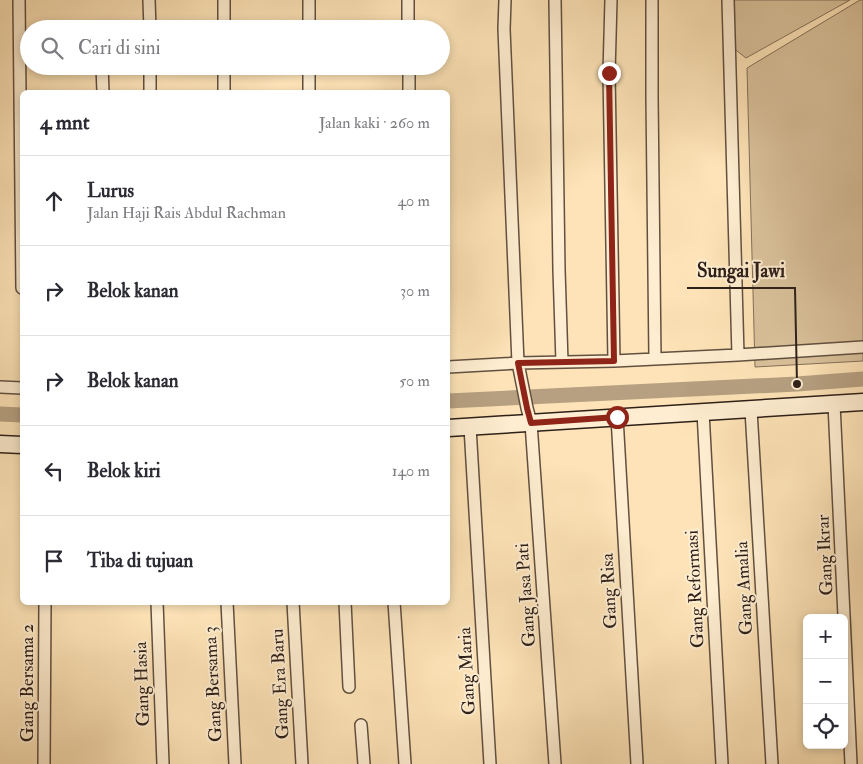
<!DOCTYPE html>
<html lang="id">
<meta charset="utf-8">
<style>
:root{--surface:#fff;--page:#f7f7f7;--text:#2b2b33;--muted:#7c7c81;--line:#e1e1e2}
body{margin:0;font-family:"IM FELL Double Pica",serif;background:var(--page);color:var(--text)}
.controls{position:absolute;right:15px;bottom:15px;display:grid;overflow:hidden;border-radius:8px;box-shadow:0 2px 8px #0003}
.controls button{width:45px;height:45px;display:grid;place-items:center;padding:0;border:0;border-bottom:1px solid var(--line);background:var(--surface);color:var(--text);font:25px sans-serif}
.stop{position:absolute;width:15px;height:15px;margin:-11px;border:4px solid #8f2418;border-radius:50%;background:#fff}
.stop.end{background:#8f2418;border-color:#fff;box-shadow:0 1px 5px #0008}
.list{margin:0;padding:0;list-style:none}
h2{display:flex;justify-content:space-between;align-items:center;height:65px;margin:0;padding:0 20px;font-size:21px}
h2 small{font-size:16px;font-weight:400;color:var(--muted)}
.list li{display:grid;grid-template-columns:32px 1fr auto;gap:15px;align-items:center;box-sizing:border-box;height:90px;padding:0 20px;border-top:1px solid var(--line)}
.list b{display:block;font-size:19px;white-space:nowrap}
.list p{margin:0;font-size:16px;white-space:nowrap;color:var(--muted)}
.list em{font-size:16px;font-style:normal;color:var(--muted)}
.icon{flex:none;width:28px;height:28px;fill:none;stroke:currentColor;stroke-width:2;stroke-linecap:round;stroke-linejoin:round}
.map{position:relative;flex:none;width:863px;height:764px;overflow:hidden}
.search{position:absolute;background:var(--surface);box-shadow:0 2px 8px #0003;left:20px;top:20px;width:430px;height:55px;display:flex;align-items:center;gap:12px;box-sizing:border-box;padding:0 18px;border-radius:28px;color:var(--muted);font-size:19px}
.panel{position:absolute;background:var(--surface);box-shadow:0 2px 8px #0003;left:20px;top:90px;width:430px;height:515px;border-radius:8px}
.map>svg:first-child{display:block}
.green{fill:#dac29c;stroke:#84705a}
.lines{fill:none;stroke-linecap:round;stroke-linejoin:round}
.canal{stroke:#b6a081;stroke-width:15}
.street-casing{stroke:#615040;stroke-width:14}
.secondary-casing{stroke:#2d1f19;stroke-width:19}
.street{stroke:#feedd0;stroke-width:11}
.secondary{stroke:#feedd0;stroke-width:16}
.route{stroke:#8f2418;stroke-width:6}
.labels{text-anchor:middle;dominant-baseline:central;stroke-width:4;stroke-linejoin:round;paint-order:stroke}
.street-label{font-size:18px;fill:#2d1f19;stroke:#feedd0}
.leader{fill:none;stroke:#2d1f19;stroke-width:2}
.callout-dot{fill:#2d1f19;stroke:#feedd0;stroke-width:2}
.callout-label{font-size:19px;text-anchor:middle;font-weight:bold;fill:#2d1f19;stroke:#feedd0;stroke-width:4;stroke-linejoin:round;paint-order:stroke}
</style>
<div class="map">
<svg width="863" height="764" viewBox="0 0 863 764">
<rect width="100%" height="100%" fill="#fde3b7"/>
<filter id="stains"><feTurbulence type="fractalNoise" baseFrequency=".004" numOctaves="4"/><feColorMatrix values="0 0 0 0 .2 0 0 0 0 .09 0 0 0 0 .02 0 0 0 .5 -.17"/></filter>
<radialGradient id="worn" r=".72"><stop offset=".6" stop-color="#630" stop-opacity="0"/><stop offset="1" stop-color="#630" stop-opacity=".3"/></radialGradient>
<path class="green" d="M732 0H850L746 58 732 47Z
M860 0H863V361L755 367 747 68Z"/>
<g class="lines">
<path class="canal" d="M448 401 797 384 863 379
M0 414 22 415"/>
<defs>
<path id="street" d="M19 0 22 288
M149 0 150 29
M224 0V29
M309 0V29
M408 0V29
M505 0 504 29 518 363 527 408 531 423 555 764
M555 0 559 270 562 362
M611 0 609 73 614 361 655 359 652 97V0
M728 0 738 355
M102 66 103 92
M150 66V92
M224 66V92
M409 66V92
M309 92V66
M655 359 738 355 863 347
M448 367 518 363 614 361
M0 387 22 388
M834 404 851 764
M751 410 772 764
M703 412 722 764
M617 417 637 764
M470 427 490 764
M157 602 163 764
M227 602 235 764
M293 602 302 764
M345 602 349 687
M394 602 405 764
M361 725 364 764
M44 764 45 602"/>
<path id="secondary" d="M448 428 863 402
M0 444 22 445"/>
</defs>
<use href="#street" class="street-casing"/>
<use href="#secondary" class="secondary-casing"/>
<use href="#street" class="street"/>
<use href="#secondary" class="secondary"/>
</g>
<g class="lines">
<path class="route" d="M609 73 614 361 518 363 527 408 531 423 617 417"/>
</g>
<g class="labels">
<g class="street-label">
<text transform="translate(825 555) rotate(-93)">Gang Ikrar</text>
<text transform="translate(744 588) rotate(-93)">Gang Amalia</text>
<text transform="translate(695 589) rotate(-93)">Gang Reformasi</text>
<text transform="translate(609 591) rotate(-93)">Gang Risa</text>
<text transform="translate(526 595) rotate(-94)">Gang Jasa Pati</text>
<text transform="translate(467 671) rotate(-93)">Gang Maria</text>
<text transform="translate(27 683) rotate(-90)">Gang Bersama 2</text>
<text transform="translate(142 684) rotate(-92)">Gang Hasia</text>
<text transform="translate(213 684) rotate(-93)">Gang Bersama 3</text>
<text transform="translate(280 684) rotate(-93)">Gang Era Baru</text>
</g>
</g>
<path class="leader" d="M797 384L795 288H687"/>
<circle class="callout-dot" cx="797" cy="384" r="5"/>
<g class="callout-label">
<text x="741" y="277">Sungai Jawi</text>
</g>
<rect width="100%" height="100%" filter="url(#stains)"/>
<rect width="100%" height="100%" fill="url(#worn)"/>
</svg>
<div class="controls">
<button>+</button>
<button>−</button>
<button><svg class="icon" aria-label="locate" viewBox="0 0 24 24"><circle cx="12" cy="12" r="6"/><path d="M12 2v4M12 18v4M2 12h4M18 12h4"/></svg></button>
</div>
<div class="stop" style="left:617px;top:417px"></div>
<div class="stop end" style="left:609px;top:73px"></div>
<div class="search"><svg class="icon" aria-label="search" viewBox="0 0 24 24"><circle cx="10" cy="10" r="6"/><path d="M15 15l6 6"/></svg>Cari di sini</div>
<section class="panel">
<h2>4 mnt<small>Jalan kaki · 260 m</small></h2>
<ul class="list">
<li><svg class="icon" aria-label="ahead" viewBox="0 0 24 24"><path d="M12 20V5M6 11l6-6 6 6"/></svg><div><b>Lurus</b><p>Jalan Haji Rais Abdul Rachman</p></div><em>40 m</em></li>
<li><svg class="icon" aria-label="right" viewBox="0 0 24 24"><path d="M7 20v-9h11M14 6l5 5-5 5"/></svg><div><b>Belok kanan</b></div><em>30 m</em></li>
<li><svg class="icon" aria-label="right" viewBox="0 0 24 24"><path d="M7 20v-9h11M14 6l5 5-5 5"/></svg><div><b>Belok kanan</b></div><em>50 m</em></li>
<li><svg class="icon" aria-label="left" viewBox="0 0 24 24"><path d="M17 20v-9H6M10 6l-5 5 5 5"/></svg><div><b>Belok kiri</b></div><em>140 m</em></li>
<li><svg class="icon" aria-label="arrive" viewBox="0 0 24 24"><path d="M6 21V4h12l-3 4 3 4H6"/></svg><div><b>Tiba di tujuan</b></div></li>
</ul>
</section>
</div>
